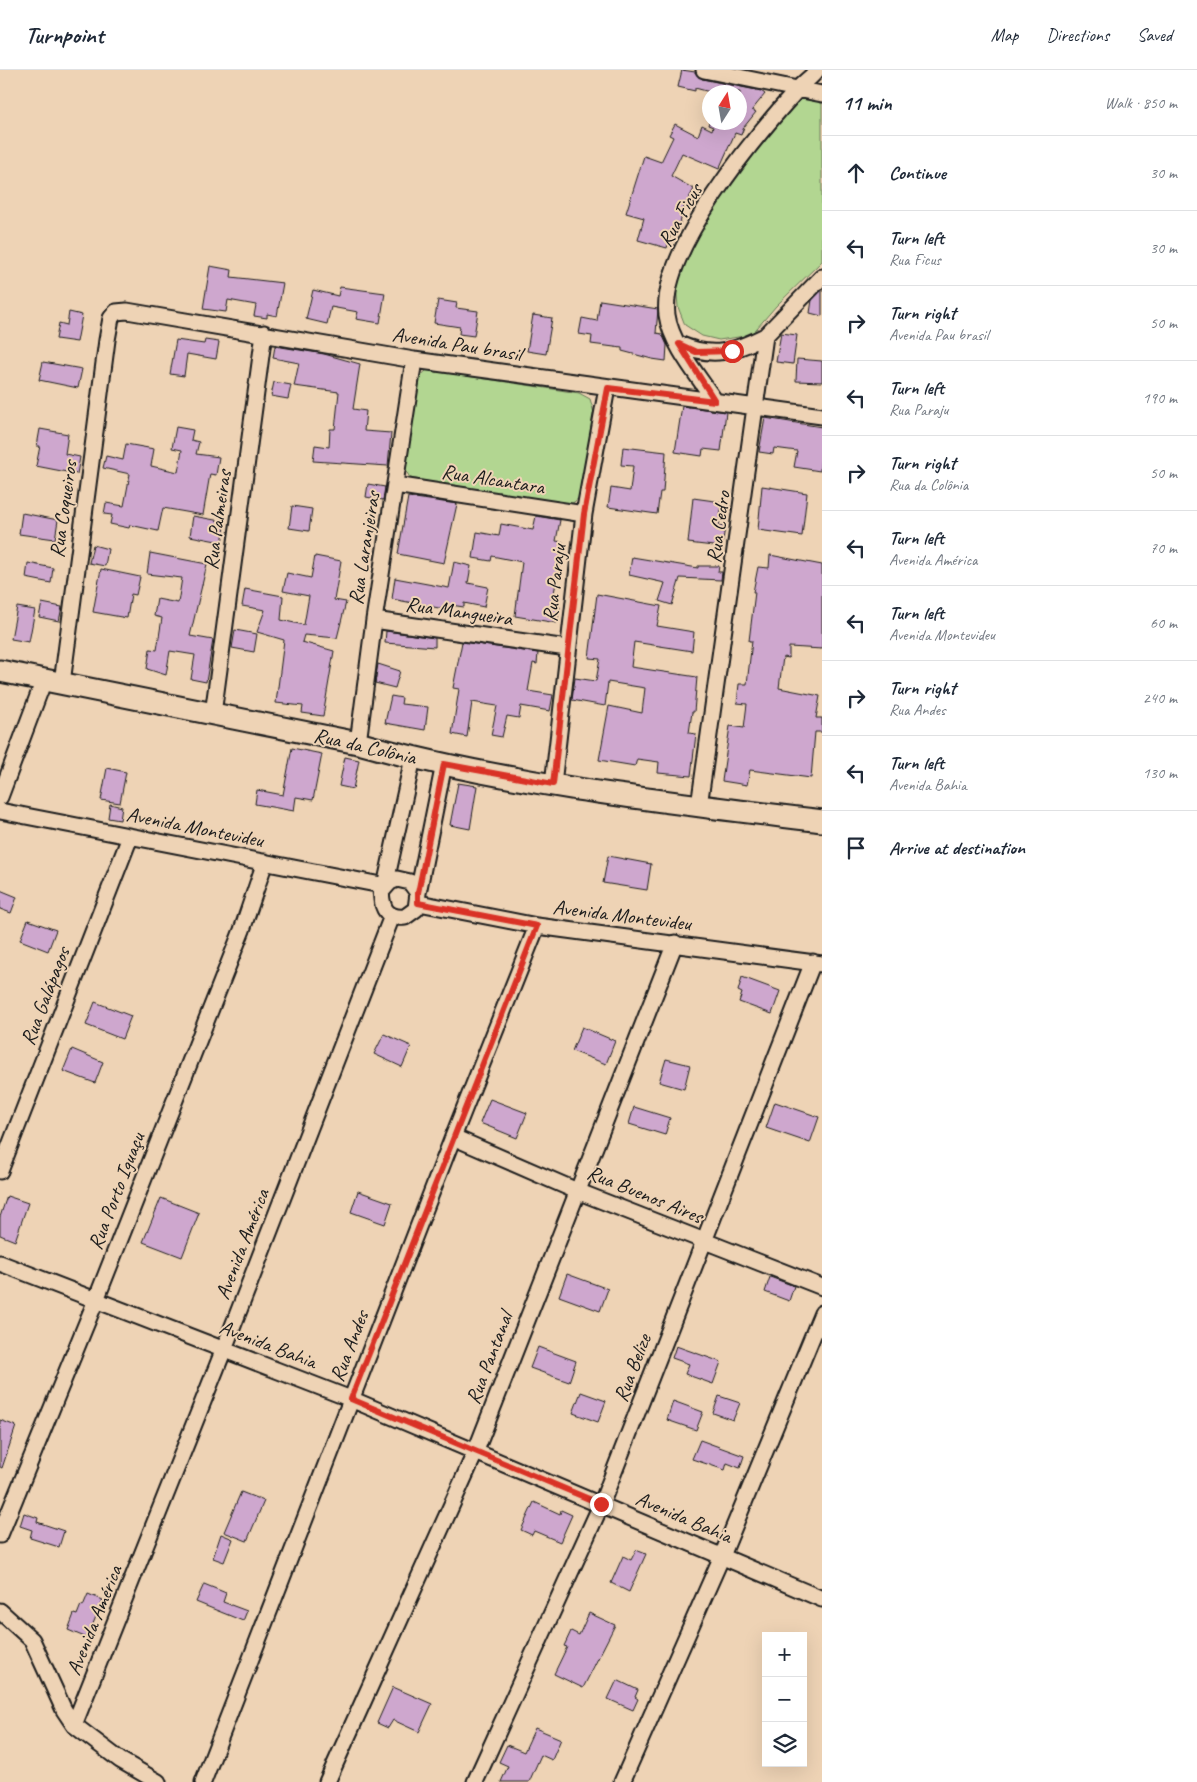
<!DOCTYPE html>
<meta charset="utf-8">
<style>
:root{--surface:#fff;--page:#f2f2f3;--text:#1f2937;--muted:#747a83;--line:#e0e1e3}
body{margin:0;font-family:Caveat,sans-serif;background:var(--page);color:var(--text)}
.controls{position:absolute;right:15px;bottom:15px;display:grid;overflow:hidden;border-radius:0px;box-shadow:0 5px 20px #0002}
.controls button{width:45px;height:45px;display:grid;place-items:center;padding:0;border:0;border-bottom:1px solid var(--line);background:var(--surface);color:var(--text);font:25px sans-serif}
.compass{position:absolute;left:702px;top:15px;width:45px;height:45px;border-radius:50%;background:var(--surface);box-shadow:0 5px 20px #0002;rotate:11deg}
.stop{position:absolute;width:15px;height:15px;margin:-11px;border:4px solid #d93025;border-radius:50%;background:#fff}
.stop.end{background:#d93025;border-color:#fff;box-shadow:0 1px 5px #0008}
.list{margin:0;padding:0;list-style:none}
h2{display:flex;justify-content:space-between;align-items:center;height:65px;margin:0;padding:0 20px;font-size:21px}
h2 small{font-size:16px;font-weight:400;color:var(--muted)}
.list li{display:grid;grid-template-columns:32px 1fr auto;gap:15px;align-items:center;box-sizing:border-box;height:75px;padding:0 20px;border-top:1px solid var(--line)}
.list b{display:block;font-size:19px;white-space:nowrap}
.list p{margin:0;font-size:16px;white-space:nowrap;color:var(--muted)}
.list em{font-size:16px;font-style:normal;color:var(--muted)}
.icon{flex:none;width:28px;height:28px;fill:none;stroke:currentColor;stroke-width:2;stroke-linecap:round;stroke-linejoin:round}
.map{position:relative;flex:none;width:822px;height:1712px;overflow:hidden}
header{display:flex;align-items:center;gap:30px;box-sizing:border-box;height:70px;padding:0 25px;background:var(--surface);border-bottom:1px solid var(--line)}
header strong{font-size:24px}
nav{display:flex;gap:28px;margin-inline-start:auto;font-size:18px}
main{display:flex}
aside{flex:1;background:var(--surface)}
.map>svg:first-child{display:block}
.green{fill:#b2d691;stroke:#677956}
.building{fill:#cea7ce;stroke:#1c1c1c}
.lines{fill:none;stroke-linecap:round;stroke-linejoin:round}
.minor-casing{stroke:#1c1c1c;stroke-width:19}
.secondary-casing{stroke:#1c1c1c;stroke-width:25}
.minor{stroke:#eed3b5;stroke-width:15}
.secondary{stroke:#eed3b5;stroke-width:21}
.route{stroke:#d93025;stroke-width:6}
.labels{text-anchor:middle;dominant-baseline:central;stroke-width:4;stroke-linejoin:round;paint-order:stroke}
.street-label{font-size:21px;fill:#1c1c1c;stroke:#eed3b5}
</style>
<header>
<strong>Turnpoint</strong>
<nav><a>Map</a><a>Directions</a><a>Saved</a></nav>
</header>
<main>
<div class="map">
<svg width="822" height="1712" viewBox="0 0 822 1712">
<rect width="100%" height="100%" fill="#eed3b5"/>
<filter id="ink" filterUnits="userSpaceOnUse"><feTurbulence type="fractalNoise" baseFrequency=".02" numOctaves="2"/><feDisplacementMap in="SourceGraphic" scale="10" xChannelSelector="R" yChannelSelector="G"/><feConvolveMatrix kernelMatrix="1 2 1 2 8 2 1 2 1" color-interpolation-filters="sRGB"/></filter>
<g filter="url(#ink)">
<path class="green" d="M799 23 822 28V191L776 236 751 265 719 270 702 266 685 255 678 237 676 214 690 174 747 88Z
M427 300 579 323 590 329 595 346 579 428 570 435 559 436 410 408 405 399 417 309Z"/>
<path class="building" d="M682 0 695 2 702 9 761 21 765 24 752 40 756 42 744 57 741 65 735 63 719 99 682 83 671 106 694 119 684 137 678 161 672 159 667 178 638 170 644 148 626 143 644 86 661 92 673 67 669 65 675 54 698 66 702 55 712 60 713 57 708 55 709 52H740V22H710L695 18V21L678 17Z
M210 196 232 200 231 207 283 213 277 246 267 244V248L254 246 256 235 228 230 226 242 203 239Z
M340 217 385 223 380 253 356 249 358 242 331 237 327 254 306 249 313 220 338 226Z
M822 220V246L810 243 812 230Z
M438 230 457 233 456 238 478 241 474 266 459 264 460 257 434 253Z
M600 230 658 239 656 263 662 264 667 275 666 291 652 289 622 281V278L591 274 592 266 579 264 582 248 597 251Z
M69 242 82 245 77 272 56 269 59 253 67 255Z
M533 245 552 248 546 284 527 281Z
M781 263 797 265 793 294 776 292Z
M176 270 204 274 205 270 219 272 216 289 187 284 184 306 170 304Z
M275 276 324 284 360 294 353 339 366 341 364 361 391 363 388 396 313 391 315 375 329 377 330 359H335L339 322 294 316 299 293 273 288Z
M797 289 822 291V312L796 311Z
M43 292 82 299 78 318 39 310Z
M274 312 291 315 288 329 271 326Z
M682 336 726 342 721 381 703 379 702 386 675 382Z
M765 348 822 357 820 401 794 397 797 381 774 378 773 384 759 382Z
M176 357 193 360 191 370 199 372 196 384 219 387 216 405 210 404 203 445 163 438 158 461 130 455 129 458 110 454 112 445 104 444 106 433 124 436 130 404 103 398 106 386 123 390 126 374 154 379 151 396 178 402 182 380 172 378Z
M40 359 68 364 65 384 80 387 77 404 36 396 40 376H37Z
M623 377 666 382 663 422H660L657 444 608 437 611 418 630 421 633 396 621 395Z
M368 414 385 417 383 430 366 427Z
M762 416 807 423 802 466 758 460Z
M408 427 457 434 444 493 398 484Z
M693 428 722 432 719 456 725 457 722 477 688 473Z
M292 436 312 439 309 461 289 458Z
M22 443 58 450 55 469 19 464Z
M193 446 226 452 222 472 190 466Z
M536 446 560 450 556 471 563 472 559 492H561L551 535 560 537 557 553 515 546 522 492 492 486 491 491 473 488 477 462 499 466 501 454 533 460Z
M93 475 108 479 105 496 89 493Z
M150 483 207 494 190 566 213 570 206 612 191 609 195 585 170 581 166 605 147 599 150 579 157 580 162 548 154 546 157 529 178 533 182 508 147 504Z
M770 485 822 495V579L789 577V588L783 587 779 618 820 626 816 648H822V662H815L811 708 750 700 747 715 722 711 730 656 744 658 747 634 737 633 739 614H747L752 571H749L755 522H753L758 497 769 498Z
M315 486 341 491 334 530 346 532 337 568 304 565 302 572 334 581 323 646 302 643 303 636 276 633 284 570 257 562 265 540 242 536 245 519 283 526 281 550 304 555 309 526 283 521 287 503 311 508Z
M632 487 698 498V496H719L718 502H722L721 510 680 508 672 535 659 531 665 513 629 505Z
M454 492 471 496 468 513 488 517 484 537 464 533V537L444 534V539L392 529 395 508 449 518Z
M28 493 53 498 51 513 26 508Z
M101 499 140 507 136 525 131 524 127 548 93 542Z
M597 524 661 536 657 556 694 562 692 581 634 572 631 597 697 607 694 642H692L689 663 696 664 691 706 658 703 659 692 637 689 635 696 599 690 609 636 642 643 645 618 608 612 605 636 572 630 575 608 596 611 600 589 589 588Z
M42 533 62 537 59 551 39 547Z
M17 537 35 540 29 572 11 569Z
M235 560 257 564 254 582 232 578Z
M386 561 435 568V577L385 573Z
M462 572 538 583 537 594 533 593 528 621 553 625 550 641 521 636 519 648 507 646 502 667 491 665 497 636 472 632 467 667 452 664 459 619 453 618Z
M378 594 400 601 395 618 375 613Z
M391 626 402 628 401 634 428 637 425 660 385 653Z
M292 678 322 684 313 730 296 727 294 741 255 734 257 720 283 725Z
M345 687 359 690 353 719 339 716Z
M107 698 126 702 120 733 101 730Z
M458 713 477 716 470 759 450 755Z
M110 734 122 737 120 750 108 748Z
M608 786 651 794 647 820 603 813Z
M0 820 17 827 11 843 0 839Z
M28 850 56 860 48 881 20 870Z
M742 907 780 921 772 944 739 932 742 923 738 921Z
M95 932 131 946 122 969 86 955Z
M582 957 615 971 606 994 572 981Z
M384 964 411 976 402 997 374 984Z
M72 979 103 992 95 1013 63 1001Z
M666 989 690 995 684 1019 659 1012Z
M490 1029 527 1043 517 1068 480 1053Z
M775 1032 819 1047 810 1073 766 1058Z
M634 1037 670 1048 665 1065 629 1054Z
M358 1121 392 1133 385 1154 351 1142Z
M7 1126 28 1133 15 1171 0 1165V1147Z
M161 1128 199 1143 182 1187 143 1172Z
M567 1204 608 1219 600 1241 559 1226Z
M770 1207 794 1216 789 1231 765 1222Z
M676 1276 721 1292 713 1314 685 1304 689 1294 672 1288Z
M538 1277 576 1291 569 1312 530 1298Z
M581 1322 606 1331 598 1352 573 1343Z
M719 1326 740 1333 733 1350 713 1343Z
M673 1331 703 1342 696 1360 667 1350Z
M0 1350 16 1356 2 1398 0 1397Z
M700 1370 744 1386 740 1398 727 1393 725 1400 692 1389Z
M241 1422 264 1431 247 1471 224 1462Z
M534 1432 560 1444 561 1440 572 1445 560 1472 534 1461 532 1465 521 1460Z
M24 1443 38 1448 37 1452 64 1461 59 1477 30 1468 32 1460 20 1456Z
M221 1464 233 1469 224 1492 213 1488Z
M636 1480 646 1484 629 1522 611 1513 623 1486 631 1490Z
M204 1514 226 1523 223 1532 247 1541 243 1551 196 1532Z
M88 1524 103 1530 87 1568 68 1560 74 1544 77 1545 81 1535 83 1536Z
M589 1543 615 1555 583 1618 554 1604 567 1577 564 1576 571 1561 579 1565Z
M617 1610 638 1620 635 1627 638 1629 633 1640 608 1629Z
M393 1617 432 1634 419 1662 393 1650 388 1658 377 1653Z
M535 1658 561 1669 552 1690 541 1685 529 1712H501L508 1696 499 1692 507 1675 524 1682Z"/>
<g class="lines">
<defs>
<path id="minor" d="M704 0 822 24
M679 274C713 289 733 282 765 266
M715 331C699 307 671 274 667 245 659 181 756 65 798 19 804 12 812 7 817 0
M395 415 584 444
M374 550 567 578
M62 613 107 270 111 248 116 242 127 241 414 290 822 346
M213 644 264 263
M358 673 374 550 414 290
M553 714 584 444 607 318
M0 727 44 610
M699 736 765 266 822 207
M0 741 381 815
M397 809 410 812 418 823 416 839 405 847C383 849 381 834 381 815L382 821 390 812Z
M385 816 413 688
M418 823 444 694
M419 833 537 856 822 894
M453 1067 577 1121 822 1217
M0 1101 130 767
M0 1193 351 1329 822 1529
M0 1465 96 1230 242 860 265 792
M0 1541 32 1570 64 1640 74 1655 120 1690 158 1712
M74 1655 224 1279 392 846
M203 1712 453 1067 537 856
M327 1712 475 1383 675 873
M475 1712 601 1435 813 892
M622 1712 722 1486 822 1243"/>
<path id="secondary" d="M0 601 358 673C509 715 667 732 822 751"/>
</defs>
<use href="#minor" class="minor-casing"/>
<use href="#secondary" class="secondary-casing"/>
<use href="#minor" class="minor"/>
<use href="#secondary" class="secondary"/>
</g>
</g>
<g class="lines" filter="url(#ink)">
<path class="route" d="M601 1434 351 1329 537 856 418 833V823L444 694 553 714 584 444 608 318 715 331 679 274 696 282 732 281"/>
</g>
<g class="labels">
<g class="street-label">
<text transform="translate(680 145) rotate(-60)">Rua Ficus</text>
<text transform="translate(457 274) rotate(9)">Avenida Pau brasil</text>
<text transform="translate(493 409) rotate(9)">Rua Alcantara</text>
<text transform="translate(63 439) rotate(-82)">Rua Coqueiros</text>
<text transform="translate(217 450) rotate(-82)">Rua Palmeiras</text>
<text transform="translate(718 457) rotate(-82)">Rua Cedro</text>
<text transform="translate(364 478) rotate(-81)">Rua Laranjeiras</text>
<text transform="translate(554 513) rotate(-83)">Rua Paraju</text>
<text transform="translate(459 541) rotate(8)">Rua Mangueira</text>
<text transform="translate(365 676) rotate(13)">Rua da Colônia</text>
<text transform="translate(195 757) rotate(11)">Avenida Montevideu</text>
<text transform="translate(622 845) rotate(7)">Avenida Montevideu</text>
<text transform="translate(45 926) rotate(-69)">Rua Galápagos</text>
<text transform="translate(116 1121) rotate(-69)">Rua Porto Iguaçu</text>
<text transform="translate(645 1124) rotate(22)">Rua Buenos Aires</text>
<text transform="translate(242 1174) rotate(-69)">Avenida América</text>
<text transform="translate(268 1274) rotate(21)">Avenida Bahia</text>
<text transform="translate(349 1276) rotate(-69)">Rua Andes</text>
<text transform="translate(489 1288) rotate(-69)">Rua Pantanal</text>
<text transform="translate(632 1298) rotate(-69)">Rua Belize</text>
<text transform="translate(684 1447) rotate(23)">Avenida Bahia</text>
<text transform="translate(94 1550) rotate(-68)">Avenida América</text>
</g>
</g>
</svg>
<div class="controls">
<button>+</button>
<button>−</button>
<button><svg class="icon" aria-label="layers" viewBox="0 0 24 24"><path d="M12 4l9 5-9 5-9-5zM3 14l9 5 9-5"/></svg></button>
</div>
<svg class="compass" viewBox="-18 -18 36 36"><path d="M0-13l5 13h-10z" fill="#e53935"/><path d="M0 13l5-13h-10z" fill="#747a83"/></svg>
<div class="stop" style="left:732px;top:281px"></div>
<div class="stop end" style="left:601px;top:1434px"></div>
</div>
<aside>
<h2>11 min<small>Walk · 850 m</small></h2>
<ul class="list">
<li><svg class="icon" aria-label="ahead" viewBox="0 0 24 24"><path d="M12 20V5M6 11l6-6 6 6"/></svg><div><b>Continue</b></div><em>30 m</em></li>
<li><svg class="icon" aria-label="left" viewBox="0 0 24 24"><path d="M17 20v-9H6M10 6l-5 5 5 5"/></svg><div><b>Turn left</b><p>Rua Ficus</p></div><em>30 m</em></li>
<li><svg class="icon" aria-label="right" viewBox="0 0 24 24"><path d="M7 20v-9h11M14 6l5 5-5 5"/></svg><div><b>Turn right</b><p>Avenida Pau brasil</p></div><em>50 m</em></li>
<li><svg class="icon" aria-label="left" viewBox="0 0 24 24"><path d="M17 20v-9H6M10 6l-5 5 5 5"/></svg><div><b>Turn left</b><p>Rua Paraju</p></div><em>190 m</em></li>
<li><svg class="icon" aria-label="right" viewBox="0 0 24 24"><path d="M7 20v-9h11M14 6l5 5-5 5"/></svg><div><b>Turn right</b><p>Rua da Colônia</p></div><em>50 m</em></li>
<li><svg class="icon" aria-label="left" viewBox="0 0 24 24"><path d="M17 20v-9H6M10 6l-5 5 5 5"/></svg><div><b>Turn left</b><p>Avenida América</p></div><em>70 m</em></li>
<li><svg class="icon" aria-label="left" viewBox="0 0 24 24"><path d="M17 20v-9H6M10 6l-5 5 5 5"/></svg><div><b>Turn left</b><p>Avenida Montevideu</p></div><em>60 m</em></li>
<li><svg class="icon" aria-label="right" viewBox="0 0 24 24"><path d="M7 20v-9h11M14 6l5 5-5 5"/></svg><div><b>Turn right</b><p>Rua Andes</p></div><em>240 m</em></li>
<li><svg class="icon" aria-label="left" viewBox="0 0 24 24"><path d="M17 20v-9H6M10 6l-5 5 5 5"/></svg><div><b>Turn left</b><p>Avenida Bahia</p></div><em>130 m</em></li>
<li><svg class="icon" aria-label="arrive" viewBox="0 0 24 24"><path d="M6 21V4h12l-3 4 3 4H6"/></svg><div><b>Arrive at destination</b></div></li>
</ul>
</aside>
</main>
